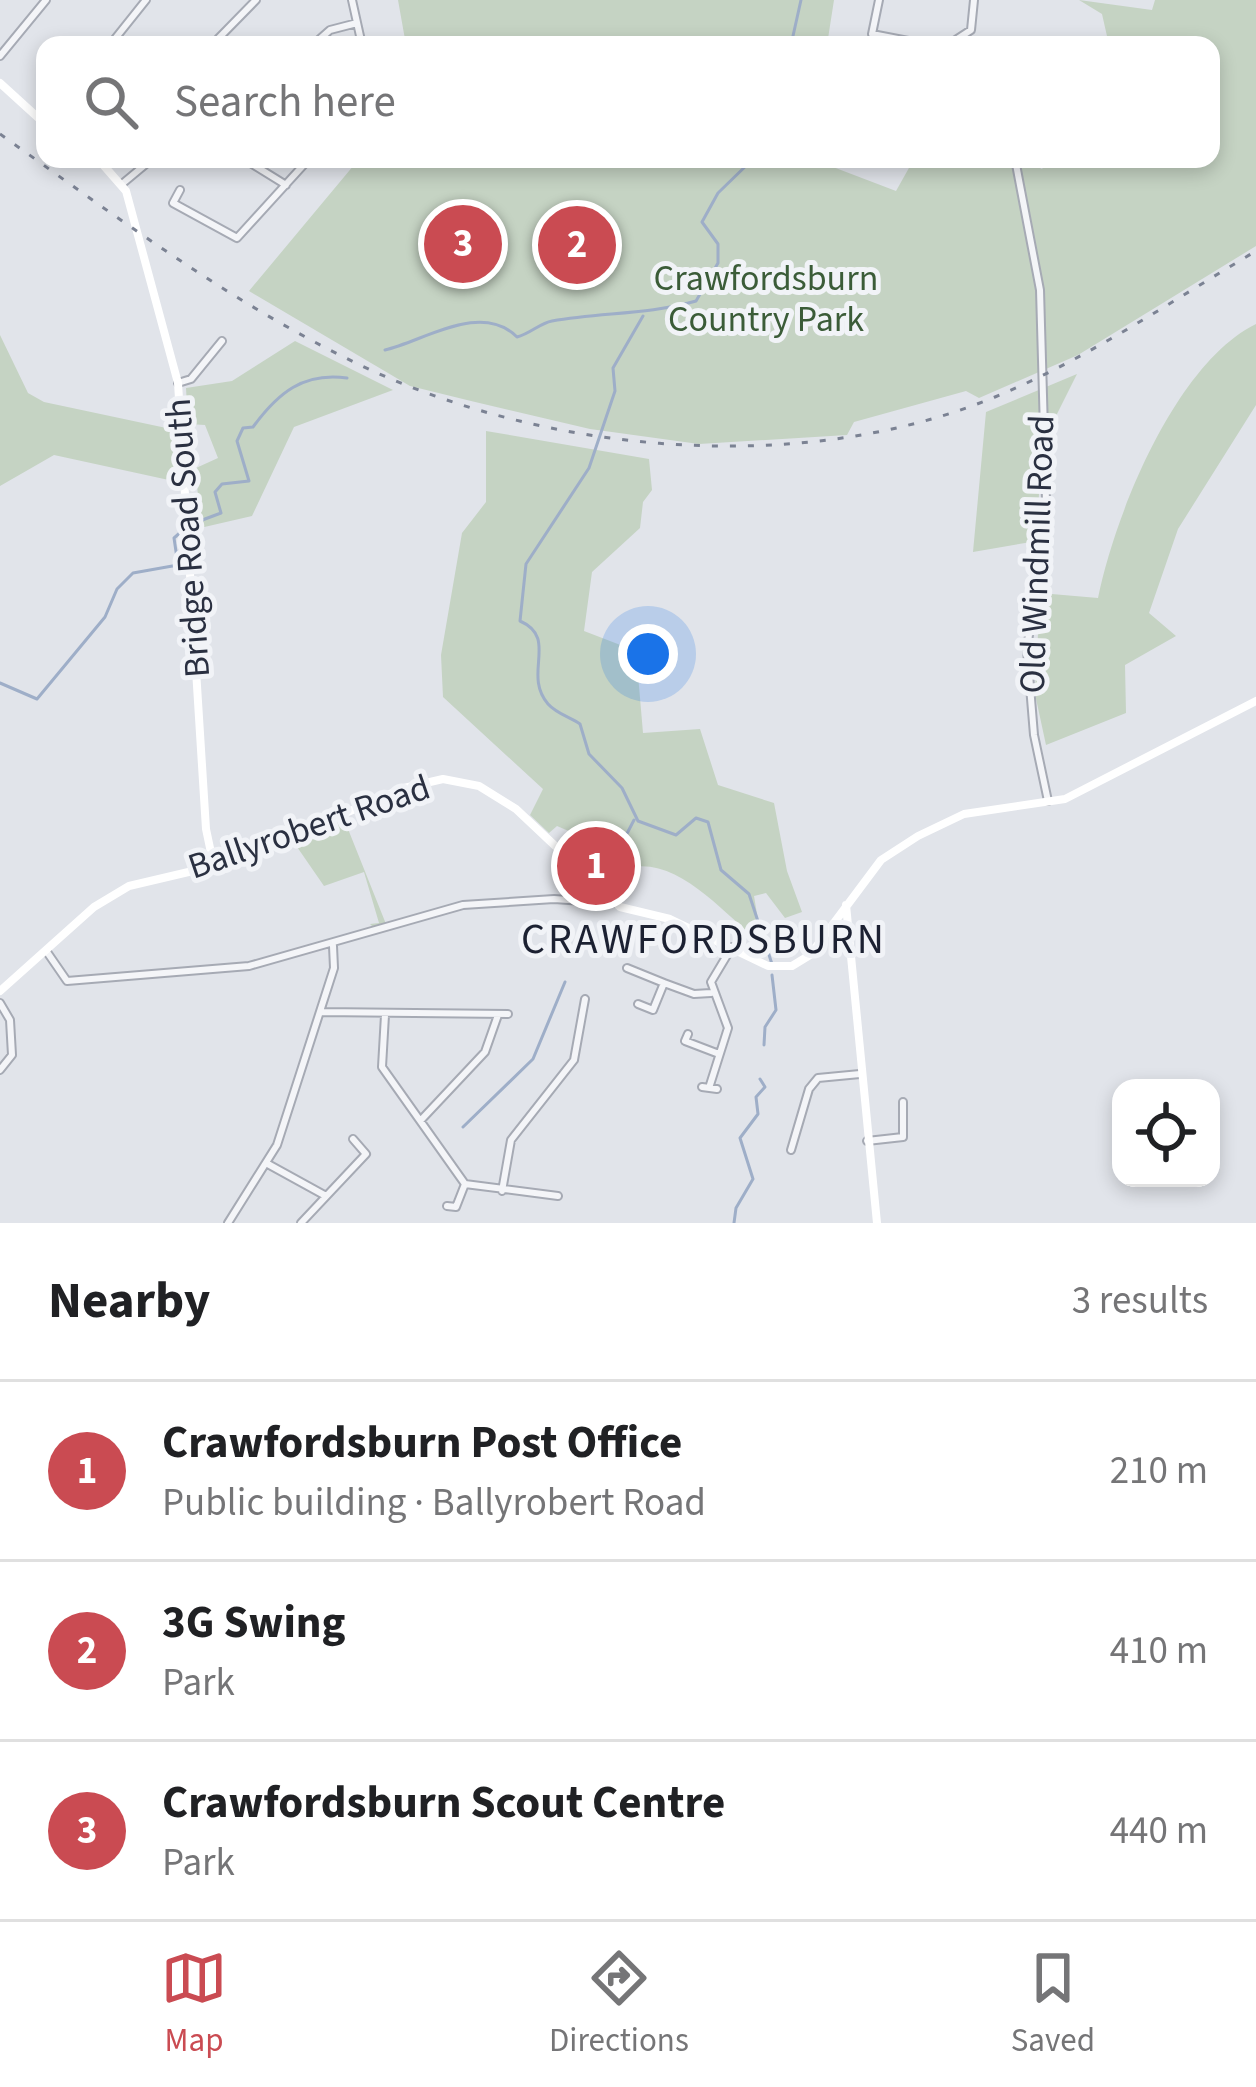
<!DOCTYPE html>
<meta charset="utf-8">
<style>
:root{--surface:#fff;--page:#f6f6f6;--text:#202124;--muted:#757577;--line:#e0e0e0;--accent:#ca4b52}
body{margin:0;font-family:"Source Sans 3",sans-serif;background:var(--page);color:var(--text)}
.controls{position:absolute;right:36px;bottom:36px;display:grid;overflow:hidden;border-radius:24px;box-shadow:0 6px 18px #0003}
.controls button{width:108px;height:108px;display:grid;place-items:center;padding:0;border:0;border-bottom:3px solid var(--line);background:var(--surface);color:var(--text);font:60px sans-serif}
.you{position:absolute;left:648px;top:654px;width:42px;height:42px;margin:-30px;border:9px solid #fff;border-radius:50%;background:#1a73e8;box-shadow:0 0 0 18px #1a73e833}
.badge{display:grid;place-items:center;width:78px;height:78px;border-radius:50%;background:var(--accent);color:#fff;font-size:39px;font-weight:700}
.pin{position:absolute;translate:-50% -50%;border:6px solid #fff;box-shadow:0 3px 12px #0006}
.list{margin:0;padding:0;list-style:none}
h2{display:flex;justify-content:space-between;align-items:center;height:156px;margin:0;padding:0 48px;font-size:51px}
h2 small{font-size:39px;font-weight:400;color:var(--muted)}
.list li{display:grid;grid-template-columns:78px 1fr auto;gap:36px;align-items:center;box-sizing:border-box;height:180px;padding:0 48px;border-top:3px solid var(--line)}
.list b{display:block;font-size:45px;white-space:nowrap}
.list p{margin:0;font-size:39px;white-space:nowrap;color:var(--muted)}
.list em{font-size:39px;font-style:normal;color:var(--muted)}
.icon{flex:none;width:66px;height:66px;fill:none;stroke:currentColor;stroke-width:2;stroke-linecap:round;stroke-linejoin:round}
.map{position:relative;flex:none;width:1256px;height:1223px;overflow:hidden}
.search{position:absolute;background:var(--surface);box-shadow:0 6px 18px #0003;left:36px;right:36px;top:36px;height:132px;display:flex;align-items:center;gap:30px;box-sizing:border-box;padding:0 42px;border-radius:24px;color:var(--muted);font-size:45px}
.sheet{height:696px;background:var(--surface)}
nav{display:flex;justify-content:space-around;align-items:center;box-sizing:border-box;height:168px;border-top:3px solid var(--line);background:var(--surface);font-size:33px;color:var(--muted)}
nav a{display:grid;justify-items:center;gap:6px}
nav .on{color:var(--accent)}
.map>svg:first-child{display:block}
.green{fill:#c5d3c3}
.lines{fill:none;stroke-linecap:round;stroke-linejoin:round}
.stream{stroke:#9eaec8;stroke-width:3}
.street-casing{stroke:#a6aab4;stroke-width:10}
.street{stroke:#f4f5f8;stroke-width:6}
.secondary{stroke:#fff;stroke-width:8}
.rail{stroke:#7b8293;stroke-width:3;stroke-dasharray:6 12;stroke-linecap:butt}
.labels{text-anchor:middle;dominant-baseline:central;stroke-width:10;stroke-linejoin:round;paint-order:stroke}
.park-label{font-size:36px;fill:#3b5c38;stroke:#f1f3f7}
.street-label{font-size:36px;fill:#2a3041;stroke:#f1f3f7}
.quarter-label{font-size:42px;letter-spacing:3px;fill:#1c2132;stroke:#f1f3f7}
</style>
<div class="map">
<svg width="1256" height="1223" viewBox="0 0 1256 1223">
<rect width="100%" height="100%" fill="#e1e4ea"/>
<path class="green" d="M398 0H834L827 45H406Z
M1079 0 1152 10 1155 0H1256V246L1078 355 979 398 966 391 854 422 847 435 699 444 590 429 471 401 410 386 249 291 359 159H812L896 191 914 159H1022L1042 169 1050 159H1211V45H1109L1102 14Z
M1256 324V405L1178 529 1149 613 1176 636 1125 665 1126 713 1046 745 1035 694 1040 593 1098 598C1115 514 1176 363 1256 324Z
M0 335 28 393 44 402 171 429 178 482 54 455 0 486Z
M295 341 393 390 294 427 252 516 200 528 196 468 218 458 205 425 188 424 186 388 232 381Z
M1077 374 1041 446 1037 541 973 552 986 412Z
M486 431 649 459 652 490 643 502 640 528 592 572 584 631 636 651 643 733 700 729 718 785 774 803 787 871 802 912 785 918 766 893 754 896 762 944C716 908 663 835 601 881L603 853 585 838 557 826 549 833 530 815 543 789 443 697 441 655 462 533 486 502Z
M344 819 386 924 374 928 370 924 379 923 364 872 324 886 295 844Z"/>
<g class="lines">
<path class="stream" d="M791 45 801 0
M643 316 613 368 615 391 589 468 526 564 520 621C559 638 522 674 548 704 557 714 570 717 580 724L589 754 622 788 638 821 676 835 696 818 708 822 721 870 749 894 772 964
M385 350C424 341 481 301 517 337 530 334 540 323 552 321 602 312 647 315 696 301L718 263V244L702 222 718 193 753 159
M189 525 221 513 215 492 222 484 249 481 237 441 243 428 253 427C278 393 303 372 347 378
M0 683 37 699 105 617 117 589 133 573 178 565 174 538 182 531
M607 872 634 820
M764 1045 765 1027 776 1010 772 975
M463 1127 533 1059 565 982
M734 1223 736 1208 753 1179 740 1138 758 1114 756 1097 765 1087 760 1079"/>
<defs>
<path id="street" d="M352 0 362 45
M879 0 872 34 929 45
M110 45 146 0
M212 45 256 0
M313 45 330 30 357 23
M948 45 971 30 974 0
M0 56 46 0
M244 159 286 185
M1015 159 1040 290 1046 501 1027 650 1034 735 1048 801
M122 184 152 159
M180 190 173 203 237 238 309 159
M178 383 191 379 222 341
M47 952 67 981 249 966 463 905 554 899 613 903
M627 968 664 983
M0 1003 10 1020 12 1055 0 1070
M638 1004 653 1010 664 983 694 994 711 993
M321 1012 508 1014
M385 1015 382 1067 465 1184 558 1196
M688 1034 685 1041 719 1054
M702 1087 717 1089
M709 1088 728 1028 711 982 732 947
M421 1120 485 1052 498 1015
M867 1141 903 1137V1102
M791 1150 809 1089 818 1078 860 1074
M266 1163 326 1196
M502 1191 511 1140 574 1060 585 999
M447 1206 456 1207 465 1184
M228 1223 277 1145 334 968 333 946
M301 1223 366 1154 353 1139"/>
</defs>
<use href="#street" class="street-casing"/>
<use href="#street" class="street"/>
<path class="secondary" d="M0 83 45 124
M98 159 126 191 178 383 206 829 214 867
M846 905 877 1223
M0 991 94 907 129 886 231 862 404 788 443 779 479 786 516 809 620 907 670 919 768 966H792L810 955 881 860 918 836 964 814 1065 799 1256 701"/>
<path class="rail" d="M0 134C121 220 240 310 375 372 560 455 806 475 995 397 1087 359 1170 302 1256 251"/>
</g>
<g class="labels">
<g class="park-label">
<text x="766" y="278">Crawfordsburn<tspan x="766" dy="41">Country Park</tspan></text>
</g>
<g class="street-label">
<text transform="translate(188 538) rotate(-94)">Bridge Road South</text>
<text transform="translate(1037 554) rotate(-88)">Old Windmill Road</text>
<text transform="translate(309 827) rotate(-19)">Ballyrobert Road</text>
</g>
<g class="quarter-label">
<text x="704" y="940">CRAWFORDSBURN</text>
</g>
</g>
</svg>
<div class="controls">
<button><svg class="icon" aria-label="locate" viewBox="0 0 24 24"><circle cx="12" cy="12" r="6"/><path d="M12 2v4M12 18v4M2 12h4M18 12h4"/></svg></button>
</div>
<div class="you"></div>
<div class="pin badge" style="left:596px;top:866px">1</div>
<div class="pin badge" style="left:577px;top:245px">2</div>
<div class="pin badge" style="left:463px;top:244px">3</div>
<div class="search"><svg class="icon" aria-label="search" viewBox="0 0 24 24"><circle cx="10" cy="10" r="6"/><path d="M15 15l6 6"/></svg>Search here</div>
</div>
<section class="sheet">
<h2>Nearby<small>3 results</small></h2>
<ul class="list">
<li><span class="badge">1</span><div><b>Crawfordsburn Post Office</b><p>Public building · Ballyrobert Road</p></div><em>210 m</em></li>
<li><span class="badge">2</span><div><b>3G Swing</b><p>Park</p></div><em>410 m</em></li>
<li><span class="badge">3</span><div><b>Crawfordsburn Scout Centre</b><p>Park</p></div><em>440 m</em></li>
</ul>
</section>
<nav>
<a class="on"><svg class="icon" aria-label="map" viewBox="0 0 24 24"><path d="M3 6l6-2 6 2 6-2v14l-6 2-6-2-6 2zM9 4v14M15 6v14"/></svg>Map</a>
<a><svg class="icon" aria-label="directions" viewBox="0 0 24 24"><path d="M12 3l9 9-9 9-9-9zM9 14v-3h6M13 9l2 2-2 2"/></svg>Directions</a>
<a><svg class="icon" aria-label="saved" viewBox="0 0 24 24"><path d="M7 4h10v16l-5-4-5 4z"/></svg>Saved</a>
</nav>
